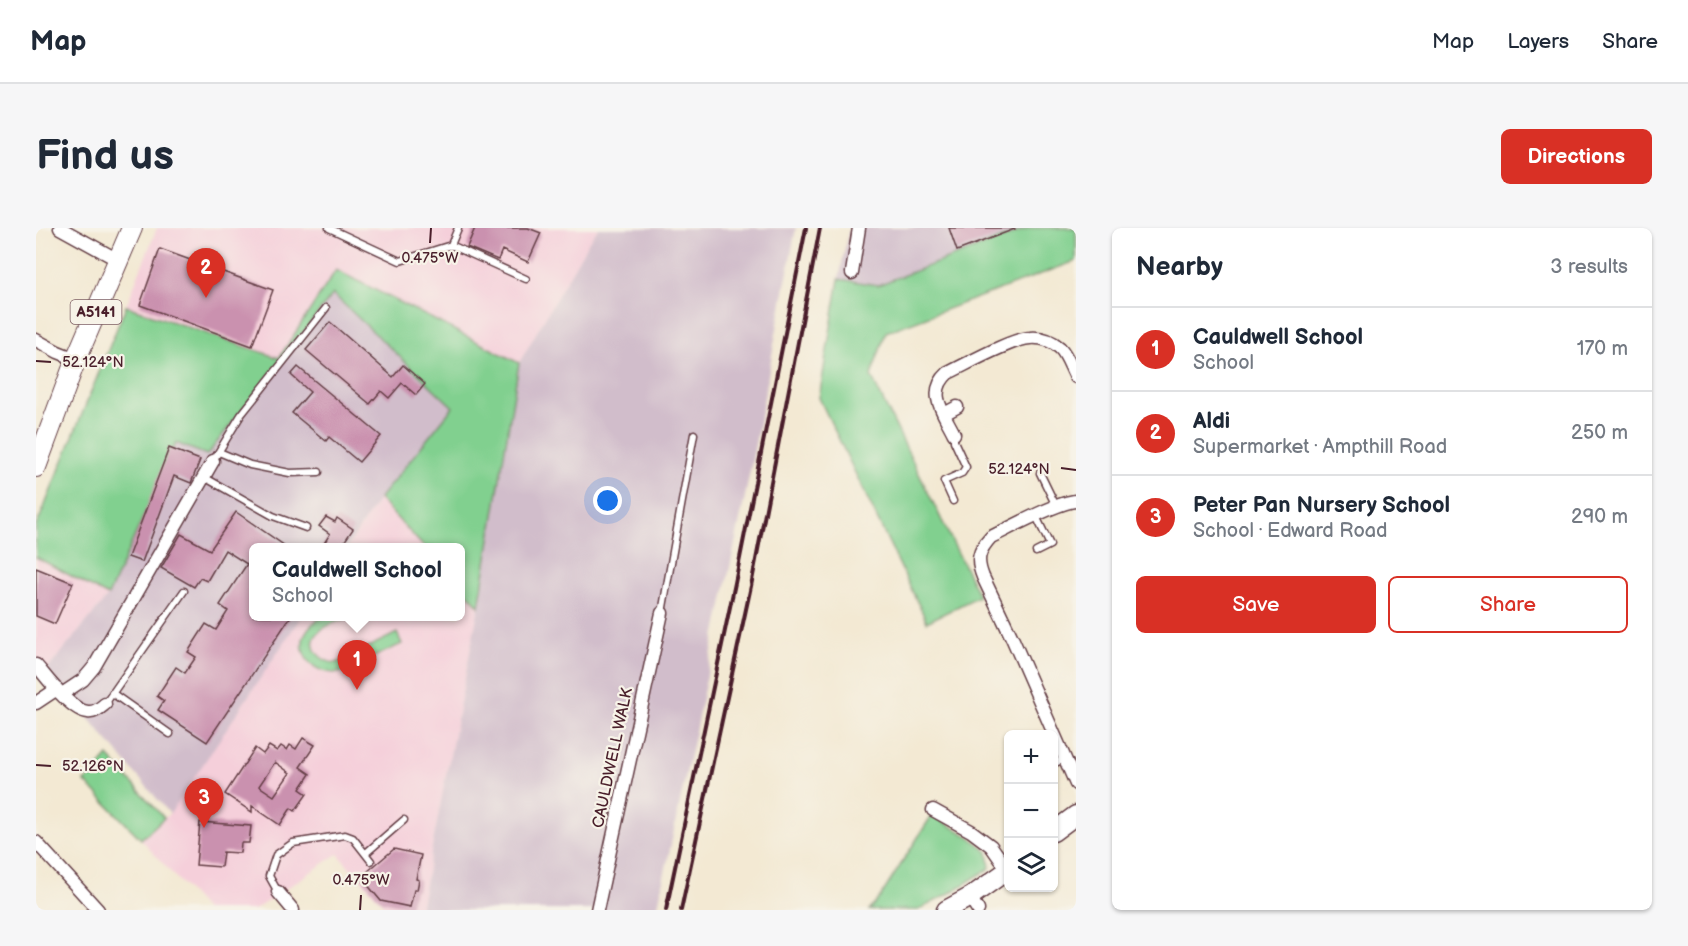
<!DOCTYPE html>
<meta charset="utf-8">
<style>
:root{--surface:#fff;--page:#f6f6f7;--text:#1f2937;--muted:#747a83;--line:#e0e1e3;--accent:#d93025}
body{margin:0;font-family:"Balsamiq Sans",sans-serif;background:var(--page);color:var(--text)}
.controls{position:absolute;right:18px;bottom:18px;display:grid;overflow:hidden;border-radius:9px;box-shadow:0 2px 4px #0004}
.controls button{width:54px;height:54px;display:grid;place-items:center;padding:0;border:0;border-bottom:2px solid var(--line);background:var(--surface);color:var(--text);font:30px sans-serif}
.you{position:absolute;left:572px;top:273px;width:21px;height:21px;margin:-15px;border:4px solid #fff;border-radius:50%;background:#1a73e8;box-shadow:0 0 0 9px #1a73e833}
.badge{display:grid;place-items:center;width:39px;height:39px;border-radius:50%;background:var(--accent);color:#fff;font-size:20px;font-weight:700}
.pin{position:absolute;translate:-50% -50px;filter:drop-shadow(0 2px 3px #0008)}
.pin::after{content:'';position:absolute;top:32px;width:21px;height:18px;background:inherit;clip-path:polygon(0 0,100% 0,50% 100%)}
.popup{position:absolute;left:213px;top:315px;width:216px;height:78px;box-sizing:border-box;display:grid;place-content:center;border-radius:9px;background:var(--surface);filter:drop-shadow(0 2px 4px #0005);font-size:20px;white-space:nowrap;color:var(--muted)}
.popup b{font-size:22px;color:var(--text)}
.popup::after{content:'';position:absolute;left:50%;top:100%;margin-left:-12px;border:12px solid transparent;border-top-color:var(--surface)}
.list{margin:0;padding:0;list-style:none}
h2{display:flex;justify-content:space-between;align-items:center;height:78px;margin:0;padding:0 24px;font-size:26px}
h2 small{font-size:20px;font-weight:400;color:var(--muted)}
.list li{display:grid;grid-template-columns:39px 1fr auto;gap:18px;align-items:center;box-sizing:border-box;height:84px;padding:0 24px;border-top:2px solid var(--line)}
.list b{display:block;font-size:22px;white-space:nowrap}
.list p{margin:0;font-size:20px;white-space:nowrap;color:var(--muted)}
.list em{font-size:20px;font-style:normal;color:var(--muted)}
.actions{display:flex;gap:12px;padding:18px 24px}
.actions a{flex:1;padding:14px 0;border:2px solid var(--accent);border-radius:9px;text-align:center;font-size:21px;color:var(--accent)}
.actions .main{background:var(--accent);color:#fff}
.icon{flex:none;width:33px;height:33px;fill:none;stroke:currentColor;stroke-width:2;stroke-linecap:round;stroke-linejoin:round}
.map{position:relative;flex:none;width:1040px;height:682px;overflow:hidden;border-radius:9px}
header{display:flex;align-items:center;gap:36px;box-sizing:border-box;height:84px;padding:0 30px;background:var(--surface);border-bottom:2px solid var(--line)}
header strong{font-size:28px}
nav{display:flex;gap:33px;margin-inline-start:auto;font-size:21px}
.intro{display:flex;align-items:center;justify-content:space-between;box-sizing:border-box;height:144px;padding:0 36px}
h1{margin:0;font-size:42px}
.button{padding:15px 27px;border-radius:9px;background:var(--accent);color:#fff;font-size:21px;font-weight:700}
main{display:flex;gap:36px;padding:0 36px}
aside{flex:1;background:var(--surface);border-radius:9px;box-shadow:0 2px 4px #0004}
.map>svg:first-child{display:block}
.built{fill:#f5cfda}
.industrial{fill:#d1bdcb}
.green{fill:#81d08f;stroke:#66785d;stroke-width:1.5}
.building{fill:#ca91af;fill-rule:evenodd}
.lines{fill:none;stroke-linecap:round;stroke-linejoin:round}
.lane-casing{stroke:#633d44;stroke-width:9}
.street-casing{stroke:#633d44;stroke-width:15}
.secondary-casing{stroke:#633d44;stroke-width:21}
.primary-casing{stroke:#633d44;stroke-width:22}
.lane{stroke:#fff;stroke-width:6}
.street{stroke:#fff;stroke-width:12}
.secondary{stroke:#fff;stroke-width:18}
.primary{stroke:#fff;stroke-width:20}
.rail{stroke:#4a1f2b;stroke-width:4}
.ticks{fill:none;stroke:#4a1f2b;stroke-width:2}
.labels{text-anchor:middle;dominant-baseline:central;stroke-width:4.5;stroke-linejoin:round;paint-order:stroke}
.shield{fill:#f7f3e8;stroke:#7e5f64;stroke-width:1.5}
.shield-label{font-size:15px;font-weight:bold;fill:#4a1f2b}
.street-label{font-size:16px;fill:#4a1f2b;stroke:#f7f3e8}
.ticks-label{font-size:15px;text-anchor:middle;fill:#4a1f2b;stroke:#f7f3e8;stroke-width:4.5;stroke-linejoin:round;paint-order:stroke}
</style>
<header>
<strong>Map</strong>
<nav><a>Map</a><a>Layers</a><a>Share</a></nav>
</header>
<div class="intro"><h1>Find us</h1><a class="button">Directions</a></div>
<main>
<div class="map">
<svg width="1040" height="682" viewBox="0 0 1040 682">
<rect width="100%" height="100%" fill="#f7f3e8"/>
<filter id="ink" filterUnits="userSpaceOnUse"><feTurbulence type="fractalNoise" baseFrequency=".0167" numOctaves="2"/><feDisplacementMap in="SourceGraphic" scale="12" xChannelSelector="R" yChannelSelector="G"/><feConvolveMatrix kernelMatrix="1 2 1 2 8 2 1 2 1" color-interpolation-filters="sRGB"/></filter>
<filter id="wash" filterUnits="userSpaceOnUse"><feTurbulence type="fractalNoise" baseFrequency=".008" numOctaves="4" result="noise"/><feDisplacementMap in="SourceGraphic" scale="24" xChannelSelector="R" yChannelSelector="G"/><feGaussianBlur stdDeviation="1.35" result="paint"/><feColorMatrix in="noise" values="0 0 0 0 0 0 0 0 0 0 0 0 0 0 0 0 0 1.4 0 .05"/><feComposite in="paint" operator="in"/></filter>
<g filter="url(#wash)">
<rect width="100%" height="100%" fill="#f3e9d3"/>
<path class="built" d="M121 0H563L553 13 483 135 300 42 243 130 90 78Z
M343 271 388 319 311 320Z
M0 329 72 368 11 442 0 431Z
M425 358 443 378 384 682H352L302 626 218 682H169L105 611 134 585 265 389 424 388Z"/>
<path class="industrial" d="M563 0H760L711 259 621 682H384L443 378 483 135 553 13Z
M813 0H993L842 57 803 51Z
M297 65 417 179 343 271 311 319 218 320V388L265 389 134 586 11 442 72 368 140 214 171 226Z"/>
<path class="green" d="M993 0H1040V33L850 104 835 148 943 368 891 394 783 170 803 51 842 57Z
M300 42 483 135 443 378 425 358 424 320 388 319 343 271 417 179 297 66 171 227 140 215 72 368 0 329V299L90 78 243 130Z
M287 389H313C304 393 288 397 282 405 270 419 285 434 300 435L361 405 366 416 303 445C265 447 252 406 287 389Z
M72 528 128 590 105 611 49 554Z
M896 587 934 609 952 624 954 640 911 667 882 682H833L845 668Z"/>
<g id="blocks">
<path class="building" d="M439 0H492L505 5 492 34 466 22 462 32 431 19Z
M913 0H978L979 1 921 23Z
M124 21 237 62 216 118 104 77Z
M294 94 357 149 367 137 389 156 380 167 366 155 353 170 345 163 334 176 270 122Z
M262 139 345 208 323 234 293 209 290 213 256 185 274 164 255 147Z
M133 220 164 232 155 255 138 248 106 334 92 329Z
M200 284 252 320H218V388H255L171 514 122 482 128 473 121 468 140 439 149 445 160 429 152 424 170 396 180 402 192 383 184 377 211 336 189 322 171 353 164 350 158 359 125 340 145 306 174 322Z
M290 289 299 294 301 290 317 301 304 320H285L294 306 283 298Z
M0 340 37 355 19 396 0 388Z
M267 510 279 517 264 539 274 546 264 561 271 566 259 583 255 580 244 597 216 578V584L189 566 219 520 227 526 233 518 241 523 245 518 251 522 254 517 260 521ZM239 534 254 545 238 568 223 558Z
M164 594 215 598 213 615H205L204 625 187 624 185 639 160 637Z
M358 621 385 627 380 651 383 652 381 662H378L374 679 345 673 325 649Z"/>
</g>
</g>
<g filter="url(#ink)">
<use href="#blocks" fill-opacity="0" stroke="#633d44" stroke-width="1.5"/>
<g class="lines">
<defs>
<path id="lane" d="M293 0 364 33 415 17 422 0
M415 17 490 51
M183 224 214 237 254 245 283 244
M177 233 205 187 290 80
M1004 245 1020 278
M168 249 237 288 270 300
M917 273 908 253 926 245 930 239 918 213V206
M1000 324 1014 317 1000 288
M626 385 658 206
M76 465 134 506
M69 476 148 363
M1017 536 1028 531
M330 625 368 592
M242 664 233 648 240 627 257 615 309 607 317 610 335 633"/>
<path id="street" d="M24 0 82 32
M816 45 823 0
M0 112 22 124 40 131
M908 186 921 179
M918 206C908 185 890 165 912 145 931 136 975 111 994 110 1005 109 1016 113 1024 120 1031 127 1035 140 1040 149
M1040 273C1021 274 974 300 955 309 942 323 940 332 947 349L977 412 1040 556
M0 437C11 450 35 483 52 484 59 485 64 480 69 476
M26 466 47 452 58 439 177 233
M0 475 21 461
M897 582 935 603 955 618 972 642
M0 614 62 682
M242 664 257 682
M934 669 942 682
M561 682 626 385"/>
<path id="secondary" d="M1017 604 1040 587
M910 682 934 669 972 642"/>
<path id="primary" d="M0 239 40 131 96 0"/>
</defs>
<use href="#lane" class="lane-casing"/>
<use href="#street" class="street-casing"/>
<use href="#secondary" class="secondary-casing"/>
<use href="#primary" class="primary-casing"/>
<use href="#lane" class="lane"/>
<use href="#street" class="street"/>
<use href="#secondary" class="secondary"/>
<use href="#primary" class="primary"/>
<path class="rail" d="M630 682 699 355 770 0
M645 682 715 358 784 0"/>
</g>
</g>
<path class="ticks" d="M394 15 395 0M0 133 15 134M1025 240 1040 242M0 537 15 538M324 682 325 667"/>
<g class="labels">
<rect class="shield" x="34.5" y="72" width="51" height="24" rx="4.5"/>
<g class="shield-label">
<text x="60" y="84">A5141</text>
</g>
<g class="street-label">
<text transform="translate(577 530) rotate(-78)">CAULDWELL WALK</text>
</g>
</g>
<g class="ticks-label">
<text x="394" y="35">0.475°W</text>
<text x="57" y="139">52.124°N</text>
<text x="983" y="246">52.124°N</text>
<text x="57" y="543">52.126°N</text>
<text x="325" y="657">0.475°W</text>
</g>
</svg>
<div class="controls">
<button>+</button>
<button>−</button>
<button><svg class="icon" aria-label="layers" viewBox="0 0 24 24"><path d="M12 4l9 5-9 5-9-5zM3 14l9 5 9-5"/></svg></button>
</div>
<div class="you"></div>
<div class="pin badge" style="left:321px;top:462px">1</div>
<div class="popup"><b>Cauldwell School</b>School</div>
<div class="pin badge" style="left:170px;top:70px">2</div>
<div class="pin badge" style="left:168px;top:600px">3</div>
</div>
<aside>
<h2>Nearby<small>3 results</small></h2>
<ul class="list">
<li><span class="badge">1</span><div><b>Cauldwell School</b><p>School</p></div><em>170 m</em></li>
<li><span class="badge">2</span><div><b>Aldi</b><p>Supermarket · Ampthill Road</p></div><em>250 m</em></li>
<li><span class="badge">3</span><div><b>Peter Pan Nursery School</b><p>School · Edward Road</p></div><em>290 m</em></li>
</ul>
<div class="actions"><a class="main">Save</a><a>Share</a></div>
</aside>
</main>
